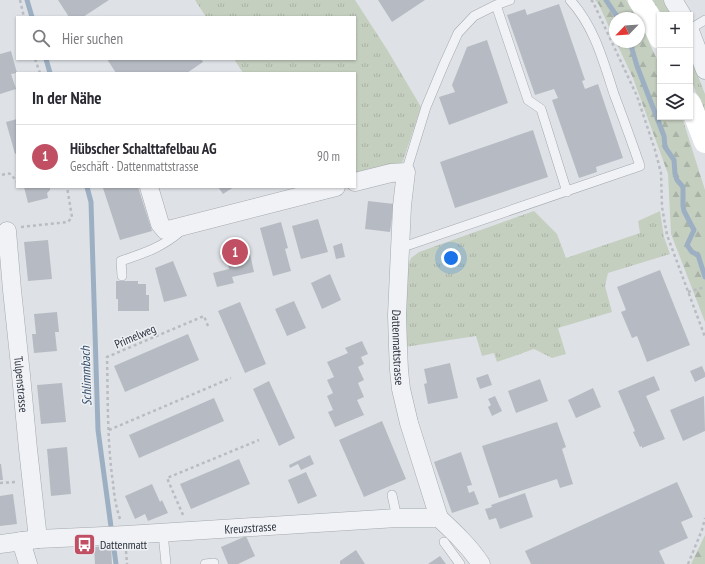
<!DOCTYPE html>
<html lang="de">
<meta charset="utf-8">
<style>
:root{--surface:#fff;--page:#f2f2f3;--text:#2b2b33;--muted:#7c7c81;--line:#e1e1e2;--accent:#c04f63}
body{margin:0;font-family:"PT Sans Narrow",sans-serif;background:var(--page);color:var(--text)}
.controls{position:absolute;right:12px;top:12px;display:grid;overflow:hidden;border-radius:0px;box-shadow:0 1px 3px #0004}
.controls button{width:36px;height:36px;display:grid;place-items:center;padding:0;border:0;border-bottom:1px solid var(--line);background:var(--surface);color:var(--text);font:20px sans-serif}
.compass{position:absolute;left:609px;top:12px;width:36px;height:36px;border-radius:50%;background:var(--surface);box-shadow:0 1px 3px #0004;rotate:245deg}
.you{position:absolute;left:451px;top:258px;width:14px;height:14px;margin:-10px;border:3px solid #fff;border-radius:50%;background:#1a73e8;box-shadow:0 0 0 6px #1a73e833}
.badge{display:grid;place-items:center;width:26px;height:26px;border-radius:50%;background:var(--accent);color:#fff;font-size:13px;font-weight:700}
.pin{position:absolute;translate:-50% -50%;border:2px solid #fff;box-shadow:0 1px 4px #0006}
.list{margin:0;padding:0;list-style:none}
h2{display:flex;justify-content:space-between;align-items:center;height:52px;margin:0;padding:0 16px;font-size:17px}
h2 small{font-size:13px;font-weight:400;color:var(--muted)}
.list li{display:grid;grid-template-columns:26px 1fr auto;gap:12px;align-items:center;box-sizing:border-box;height:64px;padding:0 16px;border-top:1px solid var(--line)}
.list b{display:block;font-size:15px;white-space:nowrap}
.list p{margin:0;font-size:13px;white-space:nowrap;color:var(--muted)}
.list em{font-size:13px;font-style:normal;color:var(--muted)}
.icon{flex:none;width:22px;height:22px;fill:none;stroke:currentColor;stroke-width:2;stroke-linecap:round;stroke-linejoin:round}
.map{position:relative;flex:none;width:705px;height:564px;overflow:hidden}
.search{position:absolute;background:var(--surface);box-shadow:0 1px 3px #0004;left:16px;top:16px;width:340px;height:44px;display:flex;align-items:center;gap:10px;box-sizing:border-box;padding:0 14px;border-radius:0px;color:var(--muted);font-size:15px}
.panel{position:absolute;background:var(--surface);box-shadow:0 1px 3px #0004;left:16px;top:72px;width:340px;height:116px;border-radius:0px}
.map>svg:first-child{display:block}
.grass{fill:url(#grass-tufts)}
.forest{fill:url(#forest-firs)}
.lines{fill:none;stroke-linecap:round;stroke-linejoin:round}
.stream{stroke:#9db0c3;stroke-width:5}
.building{fill:#b6bbc3}
.service-casing{stroke:#a4a9b0;stroke-width:10}
.minor-casing{stroke:#a4a9b0;stroke-width:19}
.path{stroke:#b9bcc1;stroke-width:2.5;stroke-dasharray:3 3;stroke-linecap:butt}
.service{stroke:#f1f2f5;stroke-width:9}
.minor{stroke:#f1f2f5;stroke-width:18}
.secondary{stroke:#fff;stroke-width:22}
.labels{text-anchor:middle;dominant-baseline:central;stroke-width:3;stroke-linejoin:round;paint-order:stroke}
.street-label{font-size:12px;fill:#29303c;stroke:#eef0f4}
.poi-label{font-size:12px;fill:#29303c;stroke:#eef0f4;text-anchor:start}
.water-label{font-size:13px;font-style:italic;fill:#37506b;stroke:#eef0f4}
</style>
<div class="map">
<svg width="705" height="564" viewBox="0 0 705 564">
<defs>
<pattern id="grass-tufts" width="24" height="20" patternUnits="userSpaceOnUse"><rect width="24" height="20" fill="#c5cfc0"/><path d="M3 7l-1-3M5 7V3M7 7l1-3M15 17l-1-3M17 17v-4M19 17l1-3" fill="none" stroke="#a9b2a6"/></pattern>
<pattern id="forest-firs" width="22" height="20" patternUnits="userSpaceOnUse"><rect width="22" height="20" fill="#c5cfc0"/><path d="M5 1l3.5 6h-7zM16 11l3.5 6h-7z" fill="#a9b2a6"/></pattern>
</defs>
<rect width="100%" height="100%" fill="#dee2e6"/>
<path class="grass" d="M195 0H355L388 51 421 107 403 161 400 164H395L355 173V73H243L234 59H355V17H206Z
M650 0H663L671 15H660Z
M690 56 705 94V116L690 77Z
M534 211 557 234 566 258 640 233 638 221 660 211 664 237 670 254 608 273 605 286 612 312 558 328 566 354 552 358 534 349 497 362 494 353 482 356 476 336 405 347 407 267 411 258 419 252Z"/>
<path class="forest" d="M595 0H626L638 18H615V40L599 5Z
M639 20 660 66V117H682L705 190V322L671 234 668 174 633 78 616 42H639Z
M705 535V564H691Z"/>
<g class="lines">
<path class="stream" d="M27 0 32 17
M606 0 618 18
M631 42 632 49 637 66 664 136 665 147 674 160 675 174 677 180 683 187V206L684 211 694 230 687 245 692 252 698 255 705 277
M46 59 50 73
M87 187 91 202 98 430 116 564"/>
</g>
<path class="building" d="M58 0H109L83 17H69Z
M378 0H425L392 22Z
M559 4 585 80 582 81 585 89 598 84 623 158 596 167 597 172 579 178 552 100 558 98 554 89 535 95 507 15 525 9 527 15Z
M487 40 508 103 449 125 439 97 455 92 452 85 467 47Z
M11 51 17 73 11 74 16 89 0 94V54Z
M107 59H201L203 62 187 73H116Z
M17 119V153L15 154 6 122Z
M533 130 548 177 455 208 440 162Z
M24 187H50V190L47 193 48 198 28 203Z
M105 187H138L152 231 120 240 103 188Z
M218 187H234L223 194Z
M368 201 394 204 390 232 365 229Z
M318 219 328 252 301 259 292 226Z
M281 222 288 248 285 249 291 271 273 276 260 228Z
M48 240 52 279 28 281 24 242Z
M342 243 345 257 336 259 333 246Z
M248 245 254 272 232 277 234 283 217 287 213 273 229 269 225 251Z
M173 261 187 296 164 302 155 268Z
M660 270 690 345 647 362 637 336 632 338 621 312 626 310 617 287Z
M330 274 341 300 322 309 311 283Z
M116 281H138V284H146V295H149V311H118V299H116Z
M294 301 306 328 287 336 275 309Z
M240 302 266 364 245 373 218 311Z
M57 312 59 332H55L57 351 34 353 32 334H36L34 314Z
M188 334 199 360 125 392 114 366Z
M362 341 368 354 361 357 364 364 358 367 364 380 358 383 364 397 357 400 364 415 335 427 328 412 333 410 327 396 333 393 327 380 334 377 327 362 348 353 345 348Z
M450 363 458 398 428 404 424 384 427 383 424 369Z
M702 366 705 373V377L695 382 690 371Z
M488 374 492 385 480 389 476 378Z
M654 376 660 390 646 396 665 439 642 448V446L640 447 633 432 635 431 618 391Z
M540 379 548 401 516 413 508 391Z
M269 381 295 438 279 446 253 389Z
M62 383 66 422 41 424 37 385Z
M593 388 601 407 576 418 568 400Z
M495 396 502 411 492 416 488 407 491 405 488 399Z
M704 396 705 431 683 441 670 410Z
M214 398 224 421 139 458 129 435Z
M382 421 406 479 364 497 339 440Z
M557 422 566 447 562 449 573 484 560 488 557 479 499 498 482 446Z
M67 447 71 494 51 496 47 449Z
M461 452 472 485 467 486 469 493 474 491 479 504 452 513 434 462Z
M310 455 314 464 301 470 298 464 290 468 289 465Z
M239 459 250 484 191 509 180 484Z
M0 464H1L3 480H0Z
M306 472 317 496 298 504 288 480Z
M677 482 693 517 681 522 688 538 659 551 665 564H531L525 551Z
M152 484 160 502 162 500 168 513 148 521 145 514 135 519 125 496Z
M525 493 533 517 500 529 496 518 489 520 485 509 492 507 491 505Z
M13 494 17 524 0 526V496Z
M246 536 255 556 238 564H228L221 547Z
M111 546 112 564H95L94 547Z
M356 550 365 564H340V561Z
M440 556 446 564H428Z"/>
<g class="lines">
<defs>
<path id="service" d="M496 5 528 100 541 109 567 192
M690 29 705 20
M406 172 426 107 444 64 458 33 474 16 496 5 510 0
M400 248 640 166C632 142 623 118 614 94 603 60 594 26 570 0
M122 276 121 261C145 253 163 247 182 230
M392 495 397 518
M163 533 166 564
M444 542 460 564
M205 564 214 563"/>
<g id="minor">
<path d="M673 0 682 15"/>
<path d="M690 31 705 70"/>
<path id="s1" d="M355 182 391 173 406 172 402 206 397 315 398 347 399 370 401 389 409 423 439 518"/>
<path d="M149 187 160 224 165 230H168L336 187"/>
<path id="s2" d="M7 231 12 290 21 375 28 449 38 539"/>
<path d="M21 541 28 564"/>
<path id="s3" d="M0 544 38 539 126 535 397 518H439C454 532 469 546 481 564"/>
</g>
</defs>
<use href="#service" class="service-casing"/>
<use href="#minor" class="minor-casing"/>
<path class="path" d="M20 0 24 17
M591 0 593 2 637 96 655 150 661 173 662 207 667 235 705 337
M35 59 40 73
M2 175C13 171 11 176 17 182
M21 227 68 222 72 217 67 187
M688 292 705 287
M109 430 231 378
M0 483 15 482
M183 515 167 478 259 440
M120 519C116 507 114 495 113 483 107 441 108 399 107 357L204 316 208 326
M126 551 127 564
M688 564 702 530 705 518"/>
<use href="#service" class="service"/>
<use href="#minor" class="minor"/>
<path class="secondary" d="M639 0 650 17 660 38
M690 103 705 142"/>
</g>
<defs>
<symbol id="bus-square" viewBox="-11 -11 22 22"><rect x="-9" y="-9" width="18" height="18" rx="4" fill="#c04f63" stroke="#eef0f4"/><path d="M-5-6H5V4H4V6H2V4H-2V6H-4V4H-5ZM-3.5-4V0h7V-4ZM-3.5 1.2v1.5H-2V1.2ZM2 1.2v1.5H3.5V1.2Z" fill="#fff"/></symbol>
</defs>
<g fill-rule="evenodd">
<use href="#bus-square" x="72" y="532" width="25" height="25"/>
</g>
<g class="labels">
<g class="street-label">
<text transform="translate(135 336) rotate(-23)">Primelweg</text>
<text stroke="none"><textPath href="#s1" startOffset="228">Dattenmattstrasse</textPath></text>
<text stroke="none"><textPath href="#s2" startOffset="154">Tulpenstrasse</textPath></text>
<text stroke="none"><textPath href="#s3" startOffset="251">Kreuzstrasse</textPath></text>
</g>
<g class="poi-label">
<text x="100" y="544">Dattenmatt</text>
</g>
<g class="water-label">
<text transform="translate(86 376) rotate(-92)">Schlimmbach</text>
</g>
</g>
</svg>
<div class="controls">
<button>+</button>
<button>−</button>
<button><svg class="icon" aria-label="layers" viewBox="0 0 24 24"><path d="M12 4l9 5-9 5-9-5zM3 14l9 5 9-5"/></svg></button>
</div>
<svg class="compass" viewBox="-18 -18 36 36"><path d="M0-13l5 13h-10z" fill="#e53935"/><path d="M0 13l5-13h-10z" fill="#7c7c81"/></svg>
<div class="you"></div>
<div class="pin badge" style="left:235px;top:252px">1</div>
<div class="search"><svg class="icon" aria-label="search" viewBox="0 0 24 24"><circle cx="10" cy="10" r="6"/><path d="M15 15l6 6"/></svg>Hier suchen</div>
<section class="panel">
<h2>In der Nähe<small></small></h2>
<ul class="list">
<li><span class="badge">1</span><div><b>Hübscher Schalttafelbau AG</b><p>Geschäft · Dattenmattstrasse</p></div><em>90 m</em></li>
</ul>
</section>
</div>
